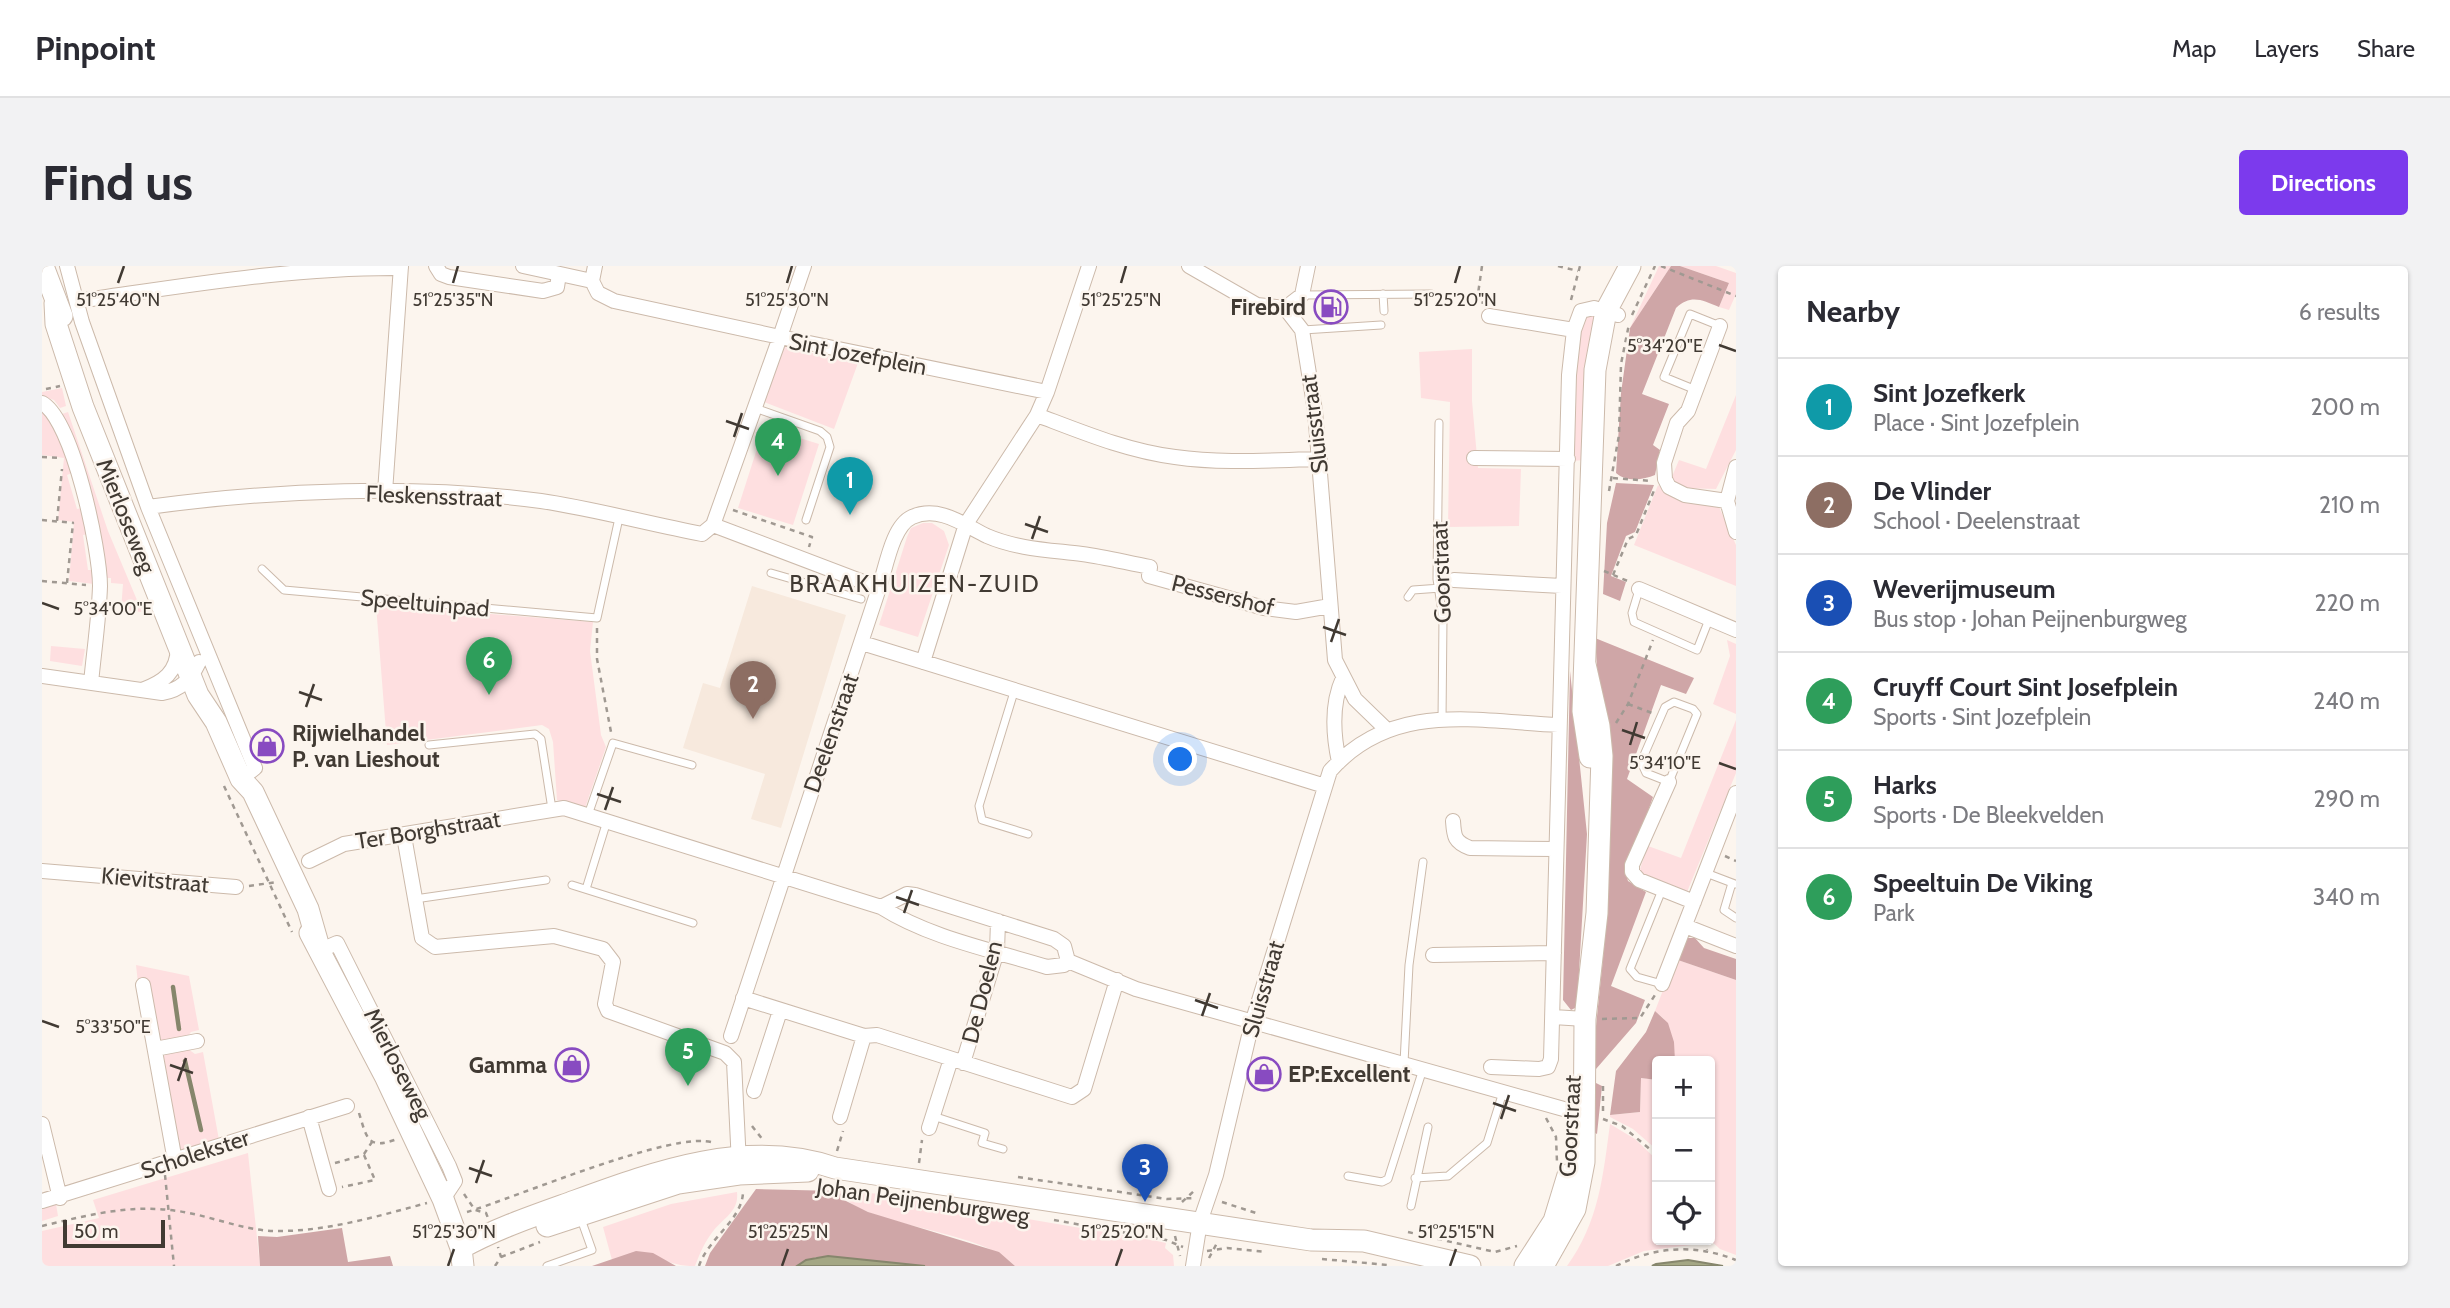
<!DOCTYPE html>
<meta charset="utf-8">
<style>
:root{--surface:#fff;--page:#f2f2f3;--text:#2b2b33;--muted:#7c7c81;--line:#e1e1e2;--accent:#7c3aed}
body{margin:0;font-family:Cabin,sans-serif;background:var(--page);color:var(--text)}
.controls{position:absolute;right:21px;bottom:21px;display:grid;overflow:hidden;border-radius:7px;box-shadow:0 2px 5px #0004}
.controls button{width:63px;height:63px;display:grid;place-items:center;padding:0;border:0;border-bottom:2px solid var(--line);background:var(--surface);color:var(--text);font:35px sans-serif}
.scale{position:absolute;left:21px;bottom:18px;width:102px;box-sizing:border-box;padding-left:7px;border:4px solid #413a33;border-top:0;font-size:19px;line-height:24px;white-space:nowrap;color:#413a33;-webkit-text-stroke:5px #fcf5ee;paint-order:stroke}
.you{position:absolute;left:1139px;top:494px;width:24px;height:24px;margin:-18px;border:5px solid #fff;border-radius:50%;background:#1a73e8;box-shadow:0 0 0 10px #1a73e833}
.badge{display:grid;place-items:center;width:46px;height:46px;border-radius:50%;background:var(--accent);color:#fff;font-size:23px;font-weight:700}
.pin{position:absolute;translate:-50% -58px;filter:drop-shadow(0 2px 4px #0008)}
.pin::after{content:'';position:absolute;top:37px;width:24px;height:21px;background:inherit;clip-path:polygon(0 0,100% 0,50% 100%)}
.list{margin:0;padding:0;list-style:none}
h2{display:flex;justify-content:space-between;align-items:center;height:91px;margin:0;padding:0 28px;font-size:30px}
h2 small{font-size:23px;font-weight:400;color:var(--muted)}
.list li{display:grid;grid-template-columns:46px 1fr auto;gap:21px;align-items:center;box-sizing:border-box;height:98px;padding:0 28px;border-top:2px solid var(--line)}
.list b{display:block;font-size:26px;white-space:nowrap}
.list p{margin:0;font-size:23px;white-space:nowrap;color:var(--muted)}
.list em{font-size:23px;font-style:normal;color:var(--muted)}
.icon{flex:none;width:38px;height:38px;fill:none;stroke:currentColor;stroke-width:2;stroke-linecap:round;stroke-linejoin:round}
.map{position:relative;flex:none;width:1694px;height:1000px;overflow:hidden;border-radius:7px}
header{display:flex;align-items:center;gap:42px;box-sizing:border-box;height:98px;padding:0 35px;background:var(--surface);border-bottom:2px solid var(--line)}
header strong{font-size:33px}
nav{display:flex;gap:38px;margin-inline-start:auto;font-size:24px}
.intro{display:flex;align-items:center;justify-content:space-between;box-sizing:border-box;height:168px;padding:0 42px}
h1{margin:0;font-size:49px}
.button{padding:18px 32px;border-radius:7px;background:var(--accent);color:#fff;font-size:24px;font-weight:700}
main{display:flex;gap:42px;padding:0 42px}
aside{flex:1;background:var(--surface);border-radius:7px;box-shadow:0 2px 5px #0004}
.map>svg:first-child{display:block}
.built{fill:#f7e9dd}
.green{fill:#fedfe0}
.forest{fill:#cfa6a7}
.water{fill:#a4a784;stroke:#86866c;stroke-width:2}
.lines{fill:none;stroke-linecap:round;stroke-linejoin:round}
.stream{stroke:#86866c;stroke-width:4.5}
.lane-casing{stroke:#ccbaab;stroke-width:9}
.street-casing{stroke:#ccbaab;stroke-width:16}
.secondary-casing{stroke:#ccbaab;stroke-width:23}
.path{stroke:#a09992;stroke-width:2.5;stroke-dasharray:5 5;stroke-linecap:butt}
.lane{stroke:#fff;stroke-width:7}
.street{stroke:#fff;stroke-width:14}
.secondary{stroke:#fff;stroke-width:21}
.ticks{fill:none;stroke:#413a33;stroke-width:2.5}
.labels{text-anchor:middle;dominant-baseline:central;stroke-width:5;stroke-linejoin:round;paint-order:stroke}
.poi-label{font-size:23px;font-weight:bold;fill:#413a33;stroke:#fcf5ee;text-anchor:end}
.street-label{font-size:23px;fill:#413a33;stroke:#fcf5ee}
.neighbourhood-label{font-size:24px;letter-spacing:2px;fill:#413a33;stroke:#fcf5ee}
.ticks-label{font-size:18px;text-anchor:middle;fill:#413a33;stroke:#fcf5ee;stroke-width:5;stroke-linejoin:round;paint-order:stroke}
</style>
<header>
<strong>Pinpoint</strong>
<nav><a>Map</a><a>Layers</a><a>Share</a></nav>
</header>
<div class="intro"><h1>Find us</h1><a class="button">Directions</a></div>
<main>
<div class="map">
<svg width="1694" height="1000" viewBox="0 0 1694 1000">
<rect width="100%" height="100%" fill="#fcf5ee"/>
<path class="built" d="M710 320 804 349 739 562 709 553 723 508 641 482 661 417 678 422Z"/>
<path class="green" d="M1617 0H1629L1588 62Z
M1638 0H1674L1694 7V28L1687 44 1677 41 1687 17Z
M1552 49 1556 53 1542 194 1530 195 1532 119 1539 55 1542 50Z
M738 80 816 97 792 163 722 136Z
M1430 83V135L1436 202 1479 203 1477 260 1406 261 1408 136 1379 132 1377 86Z
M20 122 24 140 18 142 12 134 0 130V126Z
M1694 129V184L1674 223 1639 222 1629 213 1637 194 1664 203Z
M0 143 9 150 30 207 25 209 35 243 40 242 46 268 41 269 46 304H51L52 318 27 315 32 256 16 254 22 192 0 189Z
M26 146 66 265 100 346 79 344 81 318 69 317V312H63L40 201 20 148Z
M722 161 777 178 751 259 696 242Z
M1616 219 1637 235 1673 238 1677 241 1694 279V320L1592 279Z
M881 257H890L902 265 907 279 876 371 837 359 865 271 869 262Z
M334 339 551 356 548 385 559 469 564 481 543 542 515 534 511 476 507 463 500 459 345 479Z
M1685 374 1694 378V448L1671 438 1688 390Z
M9 380 43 383 40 400 8 395Z
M1694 454V507L1645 626 1601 608 1598 603 1606 580 1639 592Z
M1633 693 1694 714V989L1678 983 1668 974V795H1633L1622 753 1613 745Z
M94 699 147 710 157 764 149 766 145 771 120 776 96 717Z
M146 783 153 788 161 786 177 874 144 885 138 883 121 792 124 787Z
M1599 812 1615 814V884L1591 863 1568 851V849L1598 846Z
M1568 858 1593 873 1615 894V974H1655L1649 979 1602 985 1566 1000H1525C1557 956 1561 910 1568 858Z
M206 887 218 1000H0V965L57 952 51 934Z
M797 925 840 928 1115 975 1124 977 1123 982 1131 989 1132 1000H973C938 962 816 961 797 925Z
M695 926C697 945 683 951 672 964 663 975 658 987 653 1000 612 1000 618 977 570 994L561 961 629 938Z
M14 938 16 950 0 955V940Z"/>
<path class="forest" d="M1629 0H1638L1687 17 1677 41C1660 34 1649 28 1634 42L1600 128 1627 138 1611 179 1618 184 1613 209C1601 214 1584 216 1574 207L1579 127 1588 62Z
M1574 217 1612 219 1593 266 1584 270 1569 310 1584 316 1578 335 1561 328 1565 257Z
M1553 372 1652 412 1644 428 1619 419 1585 513 1611 531 1584 608 1586 615 1604 626 1569 720 1603 734 1594 757 1554 803 1550 799 1565 653 1567 573Z
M1528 405 1545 568 1535 741 1529 744 1521 734Z
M1643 672H1653L1662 682 1694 693V714L1633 693Z
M1613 745 1626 757 1632 776 1633 795H1615V814L1599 812 1598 846 1568 849 1574 805 1604 766Z
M1552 816 1560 820 1555 868 1548 864Z
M714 923 797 925 802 934 826 946 957 986 973 1000H883L774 991 755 1000H663L668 987Z
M300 962 306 996 348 990 351 1000H218L216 970 235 971Z
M594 985 611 987 634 1000H550Z"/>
<path class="water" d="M786 990 883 1000H755L764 994Z
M1646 994 1681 1000H1610L1614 998Z"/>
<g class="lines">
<path class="stream" d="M131 721 137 763
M143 795 159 864"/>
<defs>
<path id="lane" d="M1341 28 1342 45
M1261 29 1389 28
M1261 64 1339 59
M1654 124 1622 111 1648 48 1678 60
M713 142 778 165 785 171 788 181 764 254
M1397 157 1395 313 1401 352 1400 454
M220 303 242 324 555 352 577 252
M729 307 819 333
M1597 324 1590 347 1592 356 1655 384 1668 351
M1366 331 1371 324 1399 322
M972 426 937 540 940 554 986 568
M1632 436 1651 443 1655 448 1627 516 1604 507 1599 496 1623 441Z
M387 479 493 468 499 473 510 543
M546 549 571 477 650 499
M1664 607 1693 618
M1690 617 1682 644 1694 652
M530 619 651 657
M544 623 565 555
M1620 624 1588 703 1595 711 1620 718
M373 633 504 614
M1362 797 1367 699 1381 596
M891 850 943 867 940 877 961 883
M1306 910 1340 916 1346 913 1381 803
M1373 912 1406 910 1445 877 1461 826
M1369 940 1386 861
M505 1000 550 984 539 953"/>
<path id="street" d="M25 0 40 56 106 241 213 502 199 513
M394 0 399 8 407 11 501 25 515 21 517 8
M481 0 550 15 556 27 572 35 738 71 762 0
M1147 0 1215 39 1243 42
M550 15 553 0
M36 35C143 20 251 1 359 2
M1243 42 1260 64 1273 145 1293 394 1313 433 1344 463
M1243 42 1260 29 1266 0
M1447 50 1532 64
M1678 60 1646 145 1635 157 1622 197 1623 213 1627 221 1643 229 1685 235
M1005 126 1047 0
M0 137C31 154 58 284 58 320 57 352 52 385 49 417
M995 149C1040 166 1085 185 1133 191 1181 198 1230 194 1278 193
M1432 192 1526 193
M1694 201 1685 235 1694 266
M343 226 359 0
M106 241C231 224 373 218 499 235 553 243 607 258 660 268L671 259
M1412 314 1520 320
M1597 323 1694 364
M820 377 1283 520
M881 396 924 258 995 149 1005 126 738 71 671 259 837 322C844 302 850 260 870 251 897 239 922 259 945 270 975 283 1008 284 1040 288 1063 291 1086 297 1108 301L1107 310 1222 342 1254 346 1288 340
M0 410 120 427C139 424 149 413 157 396
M100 424C122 416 135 406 136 382
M1297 496C1291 468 1289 438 1301 412
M1627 516 1590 599V606L1597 614 1652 636
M1411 555C1412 570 1412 576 1428 582L1514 583
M362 570 380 672 393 681 512 670 561 683 571 696 563 738 566 745 683 787 692 796 697 898
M267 595 302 578 522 542 839 641C888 672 950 684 1005 701L1022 699 1026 695
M0 605 194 621
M839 641 865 628 873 629 1012 673 1022 680 1026 695
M1643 660 1694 680
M279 684 295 677 407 900 413 915 401 933
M1391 689 1512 687
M1026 695 1094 723 1543 849
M1620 718 1694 527
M101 719 133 895
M701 732 822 770 835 769 1030 831 1042 823 1075 714
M1511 751 1543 753
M689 770 837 322
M113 783 155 775
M921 797 955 685 956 655
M1449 801 1497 803 1506 801 1509 793 1527 109 1532 64 1539 45 1552 42 1576 49
M712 825 738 745
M267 851 287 923
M798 851 822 770
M0 858 18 932
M887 862 909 793
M0 935 305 840
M1151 1000 1158 956 1174 909 1210 757 1288 505C1350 435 1432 455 1516 459"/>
<path id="secondary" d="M1 0 20 50
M13 37 14 58 41 141 156 429 174 456 199 513 211 526 266 643 276 678
M1548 491 1541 445 1553 104 1564 45 1588 0
M268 667 344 812 401 933 419 982 421 1000
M505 960 636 917 697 908 766 905
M419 982C455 962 494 949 533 935 615 905 706 872 793 902L1269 974 1322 975 1428 1000
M1483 1000 1512 955 1526 909
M1501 1000 1533 943 1542 896 1543 753 1555 647 1560 490 1557 460 1543 398"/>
</defs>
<use href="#lane" class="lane-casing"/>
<use href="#street" class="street-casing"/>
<use href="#secondary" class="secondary-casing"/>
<path class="path" d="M1440 0 1435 35 1442 37
M1516 0 1536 5
M1619 0 1694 30
M1529 34 1538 0
M1590 49 1613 0
M4 123 18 120
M0 191 18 192
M1571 212 1609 215
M1567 225 1577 169 1579 98 1587 58
M691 244 770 271 767 281
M0 254 32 257
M15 255 20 203
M1562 305 1588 316
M1571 309 1586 273 1594 269 1613 222
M0 315 44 319
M25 317 31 257
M555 362V393L569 466
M1586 438 1610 447
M1574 457 1586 438 1611 374
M182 520 250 666
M1683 590 1694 595
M207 620 235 616
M1560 753 1598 752 1613 729
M1561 845V820
M317 847C325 873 326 884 355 873
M1504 852 1514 871 1515 896
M1561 853 1580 860 1615 889
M710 860 721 874
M795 885 801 865
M322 888 330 876
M293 897 322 889 333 914 300 921
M877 897 880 874
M123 909 132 1000
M976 911 1125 933 1153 932
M422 928 433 944 444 947 446 952
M1140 936 1153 924
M1180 936 1214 947
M425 946C470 933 636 862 672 877
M1012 954 1124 974 1141 981
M0 960C42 950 84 939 127 944 163 947 197 964 232 965 284 966 336 950 385 937
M1366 966 1453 986 1475 980
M1133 970 1138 990
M1661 974 1665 984
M1165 985 1185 982 1224 986
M459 991 498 976
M1167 992 1175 977
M1280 993 1346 999
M453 1000 459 991 456 981
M657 1000C666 972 702 953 701 924
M1574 1000C1614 980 1653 978 1694 994"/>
<use href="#lane" class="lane"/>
<use href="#street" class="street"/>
<use href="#secondary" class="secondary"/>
</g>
<path class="ticks" d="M76 17 82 0M411 17 416 0M745 17 750 0M1079 17 1084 0M1413 17 1418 0M1677 79 1694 85M684 155 707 163M692 171 700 147M983 258 1006 266M990 273 998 250M0 337 17 343M1281 361 1304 369M1289 376 1297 353M257 426 280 434M264 441 272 418M1580 464 1603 472M1588 479 1595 456M1677 497 1694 503M555 528 579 536M563 544 571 521M854 631 877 639M862 647 870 624M1153 734 1176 742M1160 750 1168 727M0 755 17 761M128 799 151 807M136 815 144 792M1451 837 1474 845M1459 853 1467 829M427 902 450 910M434 917 442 894M406 1000 412 983M740 1000 746 983M1074 1000 1080 983M1408 1000 1414 983"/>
<defs>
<symbol id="fuel-ring" viewBox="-11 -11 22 22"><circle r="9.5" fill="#fcf5ee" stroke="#884bc1" stroke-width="1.5"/><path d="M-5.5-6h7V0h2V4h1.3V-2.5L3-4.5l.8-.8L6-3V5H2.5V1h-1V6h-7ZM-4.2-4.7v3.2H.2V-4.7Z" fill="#884bc1"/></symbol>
<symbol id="shop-ring" viewBox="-11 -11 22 22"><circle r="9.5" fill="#fcf5ee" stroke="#884bc1" stroke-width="1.5"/><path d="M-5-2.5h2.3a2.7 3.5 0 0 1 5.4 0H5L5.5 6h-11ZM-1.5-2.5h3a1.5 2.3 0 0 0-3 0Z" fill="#884bc1"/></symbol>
</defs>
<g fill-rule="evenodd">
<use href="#fuel-ring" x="1270" y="22" width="38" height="38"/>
<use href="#shop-ring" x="206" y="461" width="38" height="38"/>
<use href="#shop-ring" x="511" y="780" width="38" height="38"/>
<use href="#shop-ring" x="1203" y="789" width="38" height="38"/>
</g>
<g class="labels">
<g class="poi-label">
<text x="1264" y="41">Firebird</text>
<text x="250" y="467" text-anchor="start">Rijwielhandel<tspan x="250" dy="26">P. van Lieshout</tspan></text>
<text x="505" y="799">Gamma</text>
<text x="1246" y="808" text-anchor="start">EP:Excellent</text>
</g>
<g class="street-label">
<text transform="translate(816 88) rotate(11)">Sint Jozefplein</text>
<text transform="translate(1272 158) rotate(-97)">Sluisstraat</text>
<text transform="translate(392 230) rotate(2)">Fleskensstraat</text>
<text transform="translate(84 250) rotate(68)">Mierloseweg</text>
<text transform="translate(1399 306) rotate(-92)">Goorstraat</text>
<text transform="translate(1181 329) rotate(14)">Pessershof</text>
<text transform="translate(383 337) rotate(5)">Speeltuinpad</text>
<text transform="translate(789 467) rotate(-71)">Deelenstraat</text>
<text transform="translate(386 564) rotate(-9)">Ter Borghstraat</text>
<text transform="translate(113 614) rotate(5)">Kievitstraat</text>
<text transform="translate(1221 723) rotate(-74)">Sluisstraat</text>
<text transform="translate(940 726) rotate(-76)">De Doelen</text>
<text transform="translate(356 798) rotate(63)">Mierloseweg</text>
<text transform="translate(1528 860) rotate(-87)">Goorstraat</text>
<text transform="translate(153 888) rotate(-18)">Scholekster</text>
<text transform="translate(881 935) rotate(8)">Johan Peijnenburgweg</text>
</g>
<g class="neighbourhood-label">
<text x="873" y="317">BRAAKHUIZEN-ZUID</text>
</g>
</g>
<g class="ticks-label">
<text x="76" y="40">51°25'40"N</text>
<text x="411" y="40">51°25'35"N</text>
<text x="745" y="40">51°25'30"N</text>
<text x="1079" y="40">51°25'25"N</text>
<text x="1413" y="40">51°25'20"N</text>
<text x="1623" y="86">5°34'20"E</text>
<text x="71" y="349">5°34'00"E</text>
<text x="1623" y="503">5°34'10"E</text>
<text x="71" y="767">5°33'50"E</text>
<text x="412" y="972">51°25'30"N</text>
<text x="746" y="972">51°25'25"N</text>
<text x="1080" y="972">51°25'20"N</text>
<text x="1414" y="972">51°25'15"N</text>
</g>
</svg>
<div class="controls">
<button>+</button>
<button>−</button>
<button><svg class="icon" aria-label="locate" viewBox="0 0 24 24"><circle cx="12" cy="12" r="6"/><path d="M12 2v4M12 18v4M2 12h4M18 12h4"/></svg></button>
</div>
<div class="scale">50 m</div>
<div class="you"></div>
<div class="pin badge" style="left:808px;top:249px;background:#0f9aa8">1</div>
<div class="pin badge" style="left:711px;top:453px;background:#8d6e63">2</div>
<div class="pin badge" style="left:1103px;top:936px;background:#1a4fb4">3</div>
<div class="pin badge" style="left:736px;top:210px;background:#2e9e5b">4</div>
<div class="pin badge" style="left:646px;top:820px;background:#2e9e5b">5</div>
<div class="pin badge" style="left:447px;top:429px;background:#2e9e5b">6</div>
</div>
<aside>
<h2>Nearby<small>6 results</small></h2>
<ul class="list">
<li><span class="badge" style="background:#0f9aa8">1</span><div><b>Sint Jozefkerk</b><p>Place · Sint Jozefplein</p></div><em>200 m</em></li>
<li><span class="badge" style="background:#8d6e63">2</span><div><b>De Vlinder</b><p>School · Deelenstraat</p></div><em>210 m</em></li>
<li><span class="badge" style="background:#1a4fb4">3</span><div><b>Weverijmuseum</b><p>Bus stop · Johan Peijnenburgweg</p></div><em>220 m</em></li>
<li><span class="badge" style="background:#2e9e5b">4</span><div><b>Cruyff Court Sint Josefplein</b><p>Sports · Sint Jozefplein</p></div><em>240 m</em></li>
<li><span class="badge" style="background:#2e9e5b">5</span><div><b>Harks</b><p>Sports · De Bleekvelden</p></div><em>290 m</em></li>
<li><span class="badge" style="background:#2e9e5b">6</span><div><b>Speeltuin De Viking</b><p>Park</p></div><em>340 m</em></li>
</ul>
</aside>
</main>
